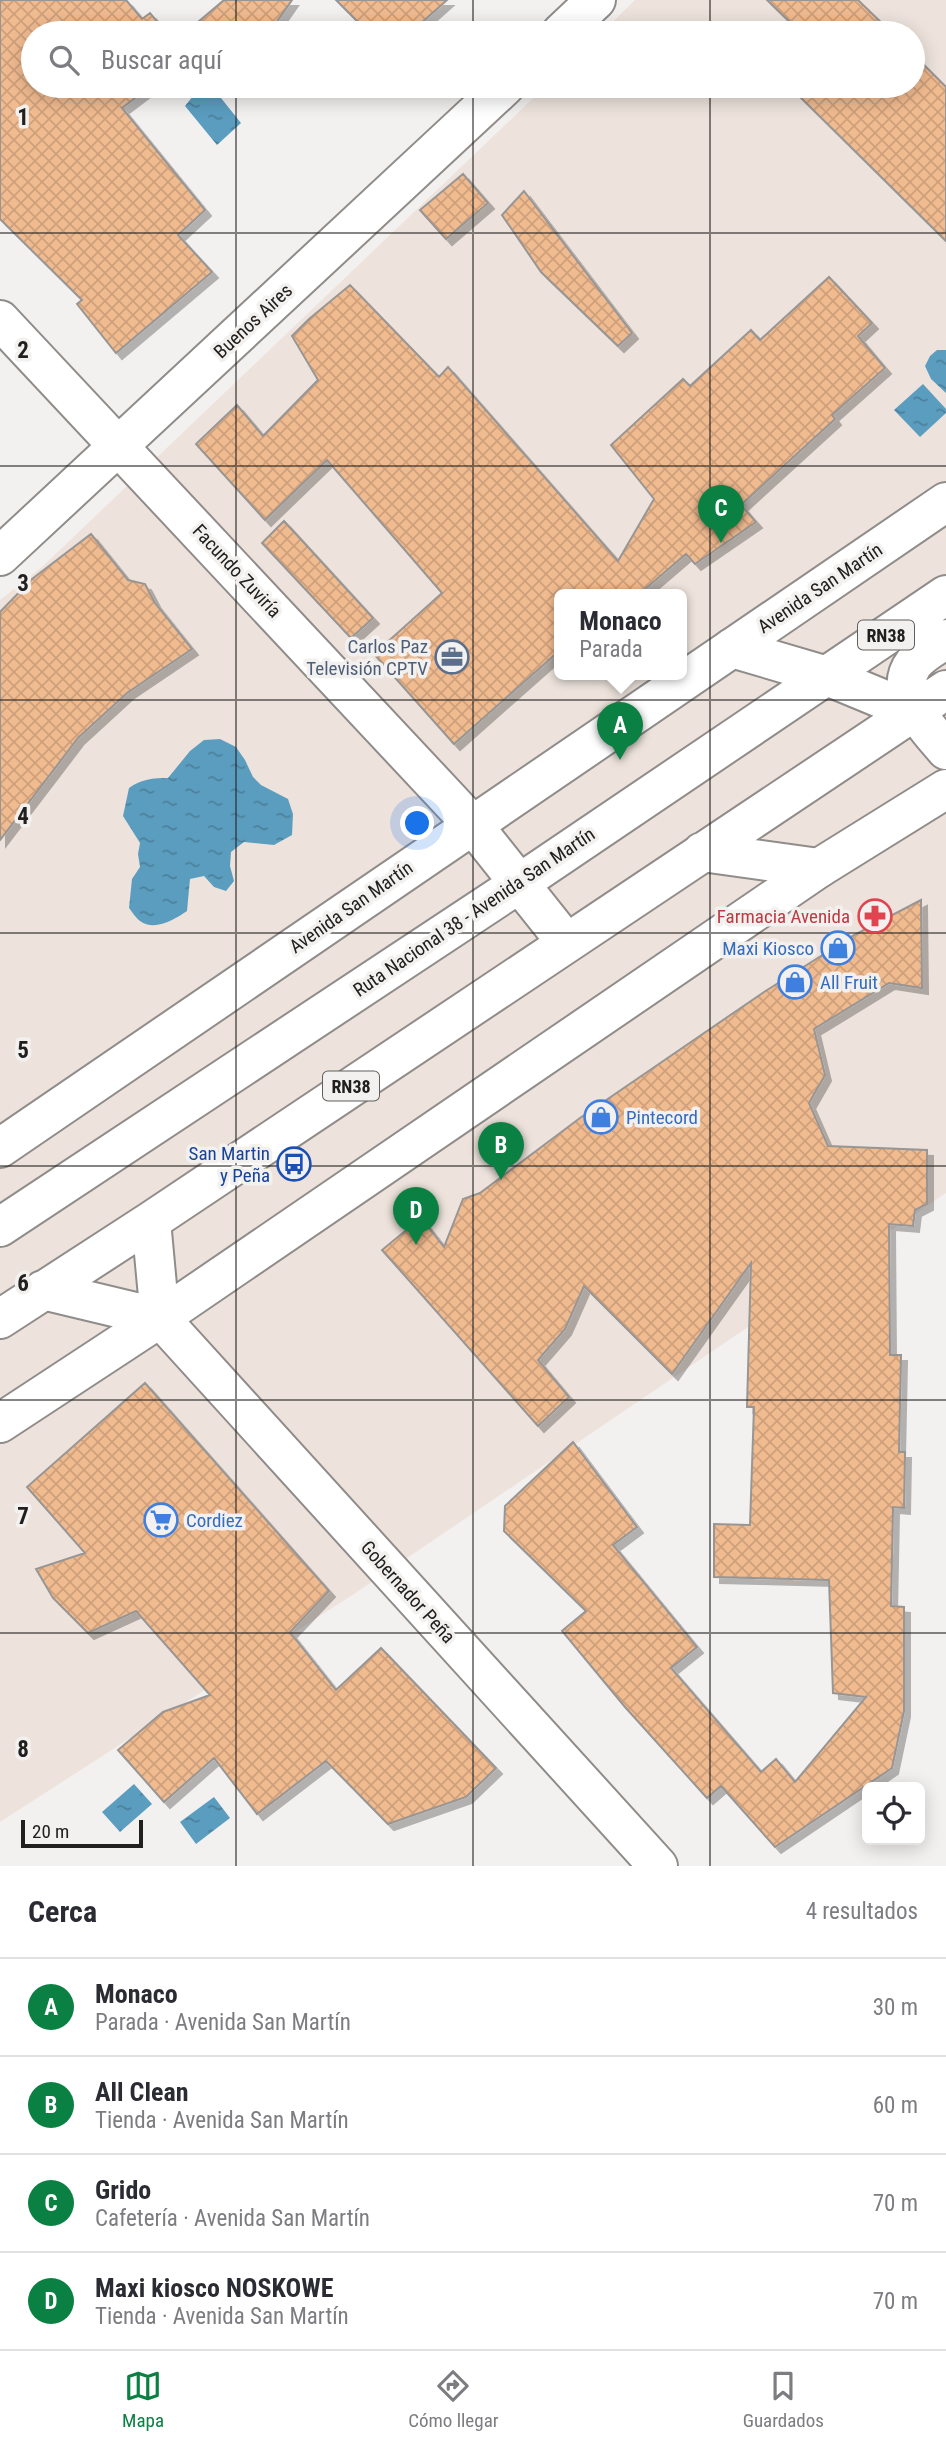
<!DOCTYPE html>
<html lang="es">
<meta charset="utf-8">
<style>
:root{--surface:#fff;--page:#f2f2f3;--text:#2b2b33;--muted:#7c7c81;--line:#e1e1e2;--accent:#0b8043}
body{margin:0;font-family:"Roboto Condensed",sans-serif;background:var(--page);color:var(--text)}
.controls{position:absolute;right:21px;bottom:21px;display:grid;overflow:hidden;border-radius:10px;box-shadow:0 4px 18px #0003}
.controls button{width:63px;height:63px;display:grid;place-items:center;padding:0;border:0;border-bottom:2px solid var(--line);background:var(--surface);color:var(--text);font:35px sans-serif}
.scale{position:absolute;left:21px;bottom:18px;width:122px;box-sizing:border-box;padding-left:7px;border:4px solid #21201f;border-top:0;font-size:19px;line-height:24px;white-space:nowrap;color:#21201f;-webkit-text-stroke:5px #f3f1ef;paint-order:stroke}
.you{position:absolute;left:418px;top:824px;width:24px;height:24px;margin:-18px;border:5px solid #fff;border-radius:50%;background:#1a73e8;box-shadow:0 0 0 10px #1a73e833}
.badge{display:grid;place-items:center;width:46px;height:46px;border-radius:50%;background:var(--accent);color:#fff;font-size:23px;font-weight:700}
.pin{position:absolute;translate:-50% -58px;filter:drop-shadow(0 2px 4px #0008)}
.pin::after{content:'';position:absolute;top:37px;width:24px;height:21px;background:inherit;clip-path:polygon(0 0,100% 0,50% 100%)}
.popup{position:absolute;left:554px;top:589px;width:133px;height:91px;box-sizing:border-box;display:grid;place-content:center;border-radius:10px;background:var(--surface);filter:drop-shadow(0 2px 5px #0005);font-size:23px;white-space:nowrap;color:var(--muted)}
.popup b{font-size:26px;color:var(--text)}
.popup::after{content:'';position:absolute;left:50%;top:100%;margin-left:-14px;border:14px solid transparent;border-top-color:var(--surface)}
.list{margin:0;padding:0;list-style:none}
h2{display:flex;justify-content:space-between;align-items:center;height:91px;margin:0;padding:0 28px;font-size:30px}
h2 small{font-size:23px;font-weight:400;color:var(--muted)}
.list li{display:grid;grid-template-columns:46px 1fr auto;gap:21px;align-items:center;box-sizing:border-box;height:98px;padding:0 28px;border-top:2px solid var(--line)}
.list b{display:block;font-size:26px;white-space:nowrap}
.list p{margin:0;font-size:23px;white-space:nowrap;color:var(--muted)}
.list em{font-size:23px;font-style:normal;color:var(--muted)}
.icon{flex:none;width:38px;height:38px;fill:none;stroke:currentColor;stroke-width:2;stroke-linecap:round;stroke-linejoin:round}
.map{position:relative;flex:none;width:946px;height:1866px;overflow:hidden}
.search{position:absolute;background:var(--surface);box-shadow:0 4px 18px #0003;left:21px;right:21px;top:21px;height:77px;display:flex;align-items:center;gap:18px;box-sizing:border-box;padding:0 24px;border-radius:38px;color:var(--muted);font-size:26px}
.sheet{height:483px;background:var(--surface)}
nav{display:flex;justify-content:space-around;align-items:center;box-sizing:border-box;height:98px;border-top:2px solid var(--line);background:var(--surface);font-size:19px;color:var(--muted)}
nav a{display:grid;justify-items:center;gap:4px}
nav .on{color:var(--accent)}
.map>svg:first-child{display:block}
.built{fill:#ede3dc;fill-rule:evenodd}
.water{fill:url(#water-ripples)}
.building{fill:url(#building-cross-hatch);stroke:#989694;stroke-width:2;filter:url(#shadow)}
.lines{fill:none;stroke-linecap:round;stroke-linejoin:round}
.minor-casing{stroke:#8f8c8a;stroke-width:42}
.secondary-casing{stroke:#8f8c8a;stroke-width:42}
.primary-casing{stroke:#8f8c8a;stroke-width:42}
.minor{stroke:#fff;stroke-width:38}
.secondary{stroke:#fff;stroke-width:38}
.primary{stroke:#fff;stroke-width:38}
.grid{fill:none;stroke:#21201f;stroke-width:2;stroke-opacity:0.55}
.labels{text-anchor:middle;dominant-baseline:central;stroke-width:7;stroke-linejoin:round;paint-order:stroke}
.shield{fill:#f3f1ef;stroke:#605f5d;stroke-width:2}
.shield-label{font-size:18px;font-weight:bold;fill:#21201f}
.street-label{font-size:19px;fill:#21201f;stroke:#f3f1ef}
.service-label{font-size:19px;fill:#4e5e75;stroke:#f3f1ef;text-anchor:end}
.health-label{font-size:19px;fill:#be3a42;stroke:#f3f1ef;text-anchor:end}
.shop-label{font-size:19px;fill:#366cbe;stroke:#f3f1ef;text-anchor:start}
.transit-label{font-size:19px;fill:#164399;stroke:#f3f1ef;text-anchor:end}
.grid-label{font-size:23px;text-anchor:middle;font-weight:bold;fill:#21201f;stroke:#f3f1ef;stroke-width:7;stroke-linejoin:round;paint-order:stroke}
</style>
<div class="map">
<svg width="946" height="1866" viewBox="0 0 946 1866">
<defs>
<pattern id="water-ripples" width="26" height="14" patternUnits="userSpaceOnUse" patternTransform="scale(1.75)"><rect width="26" height="14" fill="#5b9dbf"/><path d="M2 4q2-2 4 0t4 0M15 11q2-2 4 0t4 0" fill="none" stroke="#4b809b"/></pattern>
<pattern id="building-cross-hatch" width="8" height="8" patternUnits="userSpaceOnUse" patternTransform="scale(1.75)"><rect width="8" height="8" fill="#f1bb90"/><path d="M0 0l8 8M0 8l8-8" fill="none" stroke="#cea07c"/></pattern>
<filter id="shadow"><feDropShadow dx="6" dy="6" stdDeviation="0" flood-color="#0004"/></filter>
</defs>
<rect width="100%" height="100%" fill="#f3f1ef"/>
<path class="built" d="M635 0H946V1193L357 1592 0 1822V600L42 567 546 86H913V33H601ZM559 594H681V674H559Z"/>
<path class="water" d="M201 86 217 93 241 123 217 145 185 106Z
M937 350H946V393L931 379 925 366 930 356Z
M923 384 946 409V413L920 437 894 410Z
M220 739 236 747 245 760 253 777 261 785 288 799 293 814 292 835 274 845 244 842 231 852 230 866 234 881 226 891 214 887 204 876 190 879 187 911C175 919 155 932 140 921 136 918 132 912 129 908L132 879 140 867 138 854 140 843 123 816 129 788C141 779 153 778 168 778L190 751 204 740Z
M134 1784 152 1804 120 1832 102 1812Z
M214 1797 230 1818 196 1844 180 1822Z"/>
<path class="building" d="M0 0H126L142 19 150 13 167 33H33V86H151L122 108 205 210 178 235 212 272 116 353 77 304 82 300 0 219Z
M224 0H292L269 33H185Z
M336 0H447L410 33H369Z
M767 0H858L892 33H792L797 29Z
M913 54 946 87V241L789 86H913Z
M463 174 488 203 446 239 420 210Z
M524 191 632 333 618 346 541 272 502 215Z
M829 277 872 323 858 336 885 368 832 415 835 419 741 505 756 522 695 564 686 554 644 590 647 594H559V651L454 744 374 654 442 593 327 460 265 520 196 444 237 405 263 436 318 380 292 336 309 319 350 285 439 377 448 367 618 561 654 499 611 445 683 379 690 386 751 330 760 340Z
M284 521 373 618 351 638 262 543Z
M91 534 128 580 145 584 155 603 192 649 127 693 78 738 0 840V612L32 579Z
M921 900 922 988 889 983 814 1029 825 1075 809 1103 828 1146 927 1150V1204L915 1210 913 1226 889 1224 890 1355H901L899 1452H905L904 1508 893 1507 891 1606 904 1607V1711L892 1768 775 1847 721 1786 707 1798 625 1707 562 1631 586 1611 504 1531 505 1506 573 1442 637 1527 613 1545 697 1647 671 1668 761 1772 776 1759 795 1782 866 1697 833 1693 829 1580 714 1577V1524L750 1525 754 1407H747L751 1263 672 1374 584 1286 565 1329 538 1360 569 1397 538 1426 382 1250 421 1218 444 1247 463 1199 480 1193 580 1118 764 992 854 935Z
M145 1383 329 1591 290 1632 336 1690 381 1648 496 1768 466 1797 388 1824 326 1761 257 1814 214 1758 164 1802 118 1750 163 1712 210 1695 136 1611 88 1633 53 1598 36 1569 85 1553 27 1487Z"/>
<g class="lines">
<defs>
<path id="minor" d="M561 33 596 0
M0 320 472 824
M0 556 505 86
M160 1318 658 1866"/>
<path id="secondary" d="M0 1148 946 502
M0 1423 160 1318 819 868 946 789"/>
<path id="primary" d="M946 639C936 646 922 653 914 663 891 693 928 728 946 750
M732 648 827 676 914 712
M472 824 566 942
M702 852 819 868
M0 1227 520 883 946 595
M43 1290 160 1318 151 1221
M0 1319 151 1221 946 690"/>
</defs>
<use href="#minor" class="minor-casing"/>
<use href="#secondary" class="secondary-casing"/>
<use href="#primary" class="primary-casing"/>
<use href="#minor" class="minor"/>
<use href="#secondary" class="secondary"/>
<use href="#primary" class="primary"/>
</g>
<path class="grid" d="M236 0V33M473 0V33M710 0V33M236 86V1866M473 86V1866M710 86V1866M0 233H946M0 466H946M0 700H946M0 933H946M0 1166H946M0 1400H946M0 1633H946"/>
<defs>
<symbol id="office-ring" viewBox="-11 -11 22 22"><circle r="9.5" fill="#f3f1ef" stroke="#5c6f8a" stroke-width="1.5"/><path d="M-6-3h4V-5.5h4V-3h4V5H-6ZM-1-4.5V-3h2v-1.5ZM-6 0V1H6V0Z" fill="#5c6f8a"/></symbol>
<symbol id="pharmacy-ring" viewBox="-11 -11 22 22"><circle r="9.5" fill="#f3f1ef" stroke="#e0444e" stroke-width="1.5"/><path d="M-2-6h4v4h4v4h-4v4h-4v-4h-4v-4h4Z" fill="#e0444e"/></symbol>
<symbol id="shop-ring" viewBox="-11 -11 22 22"><circle r="9.5" fill="#f3f1ef" stroke="#3f7fe0" stroke-width="1.5"/><path d="M-5-2.5h2.3a2.7 3.5 0 0 1 5.4 0H5L5.5 6h-11ZM-1.5-2.5h3a1.5 2.3 0 0 0-3 0Z" fill="#3f7fe0"/></symbol>
<symbol id="bus-ring" viewBox="-11 -11 22 22"><circle r="9.5" fill="#f3f1ef" stroke="#1a4fb4" stroke-width="1.5"/><path d="M-5-6H5V4H4V6H2V4H-2V6H-4V4H-5ZM-3.5-4V0h7V-4ZM-3.5 1.2v1.5H-2V1.2ZM2 1.2v1.5H3.5V1.2Z" fill="#1a4fb4"/></symbol>
<symbol id="supermarket-ring" viewBox="-11 -11 22 22"><circle r="9.5" fill="#f3f1ef" stroke="#3f7fe0" stroke-width="1.5"/><path d="M-6-5.5h2.5l.6 2H6L4.5 2H-2.5L-4.4-4H-6ZM-1.5 3.2a1.3 1.3 0 1 0 .1 0ZM3 3.2a1.3 1.3 0 1 0 .1 0Z" fill="#3f7fe0"/></symbol>
</defs>
<g fill-rule="evenodd">
<use href="#office-ring" x="433" y="638" width="38" height="38"/>
<use href="#pharmacy-ring" x="856" y="897" width="38" height="38"/>
<use href="#shop-ring" x="819" y="929" width="38" height="38"/>
<use href="#shop-ring" x="776" y="963" width="38" height="38"/>
<use href="#shop-ring" x="582" y="1098" width="38" height="38"/>
<use href="#bus-ring" x="275" y="1145" width="38" height="38"/>
<use href="#supermarket-ring" x="142" y="1501" width="38" height="38"/>
</g>
<g class="labels">
<g class="shield">
<rect x="858" y="620.5" width="56" height="29" rx="5"/>
<rect x="323" y="1071.5" width="56" height="29" rx="5"/>
</g>
<g class="shield-label">
<text x="886" y="635">RN38</text>
<text x="351" y="1086">RN38</text>
</g>
<g class="street-label">
<text transform="translate(253 321) rotate(-43)">Buenos Aires</text>
<text transform="translate(237 571) rotate(47)">Facundo Zuviría</text>
<text transform="translate(820 588) rotate(-34)">Avenida San Martín</text>
<text transform="translate(351 907) rotate(-35)">Avenida San Martín</text>
<text transform="translate(474 912) rotate(-34)">Ruta Nacional 38 - Avenida San Martín</text>
<text transform="translate(408 1592) rotate(48)">Gobernador Peña</text>
</g>
<g class="service-label">
<text x="428" y="646">Carlos Paz<tspan x="428" dy="22">Televisión CPTV</tspan></text>
</g>
<g class="health-label">
<text x="850" y="916">Farmacia Avenida</text>
</g>
<g class="shop-label">
<text x="814" y="948" text-anchor="end">Maxi Kiosco</text>
<text x="820" y="982">All Fruit</text>
<text x="626" y="1117">Pintecord</text>
<text x="186" y="1520">Cordiez</text>
</g>
<g class="transit-label">
<text x="270" y="1153">San Martin<tspan x="270" dy="22">y Peña</tspan></text>
</g>
</g>
<g class="grid-label">
<text x="23" y="125">1</text>
<text x="23" y="358">2</text>
<text x="23" y="591">3</text>
<text x="23" y="824">4</text>
<text x="23" y="1058">5</text>
<text x="23" y="1291">6</text>
<text x="23" y="1524">7</text>
<text x="23" y="1757">8</text>
</g>
</svg>
<div class="controls">
<button><svg class="icon" aria-label="locate" viewBox="0 0 24 24"><circle cx="12" cy="12" r="6"/><path d="M12 2v4M12 18v4M2 12h4M18 12h4"/></svg></button>
</div>
<div class="scale">20 m</div>
<div class="you"></div>
<div class="pin badge" style="left:620px;top:760px">A</div>
<div class="popup"><b>Monaco</b>Parada</div>
<div class="pin badge" style="left:501px;top:1180px">B</div>
<div class="pin badge" style="left:721px;top:543px">C</div>
<div class="pin badge" style="left:416px;top:1245px">D</div>
<div class="search"><svg class="icon" aria-label="search" viewBox="0 0 24 24"><circle cx="10" cy="10" r="6"/><path d="M15 15l6 6"/></svg>Buscar aquí</div>
</div>
<section class="sheet">
<h2>Cerca<small>4 resultados</small></h2>
<ul class="list">
<li><span class="badge">A</span><div><b>Monaco</b><p>Parada · Avenida San Martín</p></div><em>30 m</em></li>
<li><span class="badge">B</span><div><b>All Clean</b><p>Tienda · Avenida San Martín</p></div><em>60 m</em></li>
<li><span class="badge">C</span><div><b>Grido</b><p>Cafetería · Avenida San Martín</p></div><em>70 m</em></li>
<li><span class="badge">D</span><div><b>Maxi kiosco NOSKOWE</b><p>Tienda · Avenida San Martín</p></div><em>70 m</em></li>
</ul>
</section>
<nav>
<a class="on"><svg class="icon" aria-label="map" viewBox="0 0 24 24"><path d="M3 6l6-2 6 2 6-2v14l-6 2-6-2-6 2zM9 4v14M15 6v14"/></svg>Mapa</a>
<a><svg class="icon" aria-label="directions" viewBox="0 0 24 24"><path d="M12 3l9 9-9 9-9-9zM9 14v-3h6M13 9l2 2-2 2"/></svg>Cómo llegar</a>
<a><svg class="icon" aria-label="saved" viewBox="0 0 24 24"><path d="M7 4h10v16l-5-4-5 4z"/></svg>Guardados</a>
</nav>
